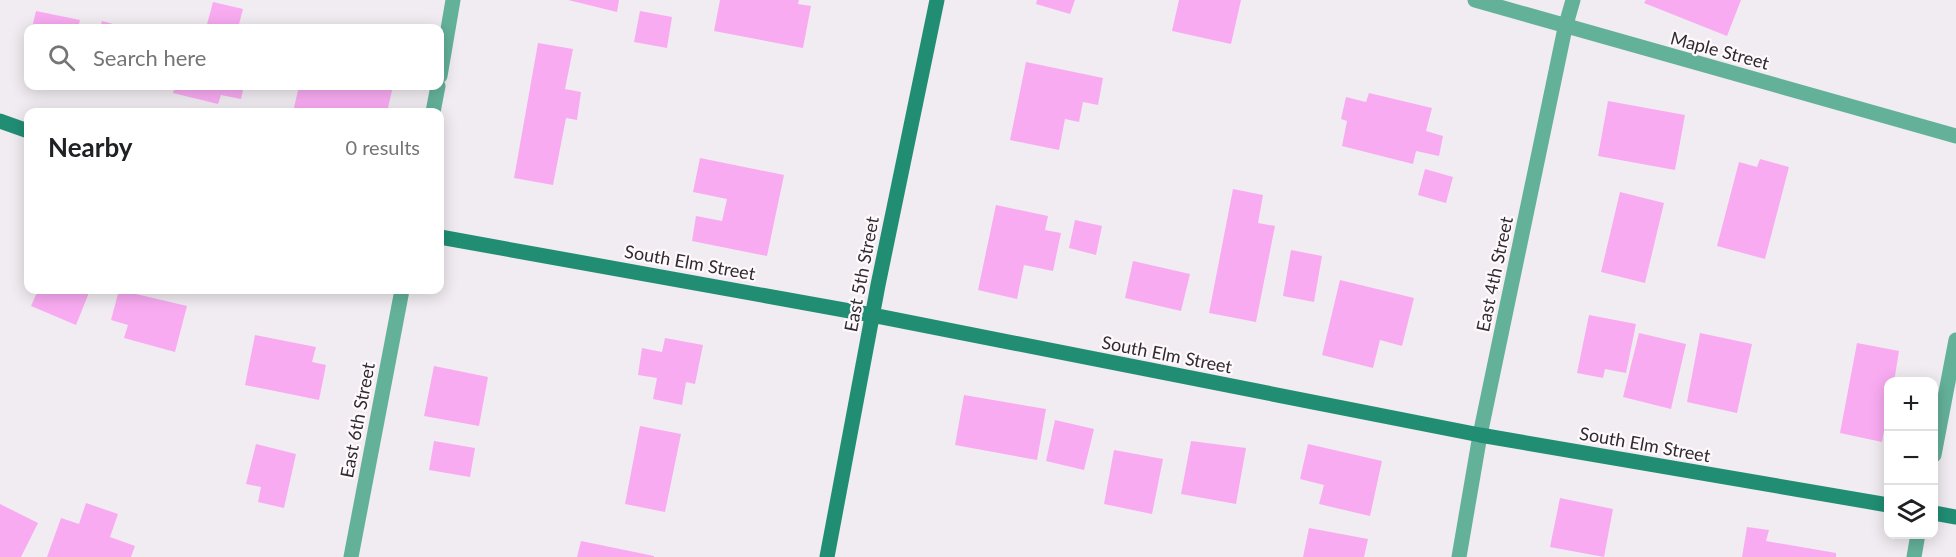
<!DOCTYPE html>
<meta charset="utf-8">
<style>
:root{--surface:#fff;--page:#f6f6f6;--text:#202124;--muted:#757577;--line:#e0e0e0}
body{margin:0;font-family:Lato,sans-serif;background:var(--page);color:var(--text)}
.controls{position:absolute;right:18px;bottom:18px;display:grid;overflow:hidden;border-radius:12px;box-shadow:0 3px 15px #0003}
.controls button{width:54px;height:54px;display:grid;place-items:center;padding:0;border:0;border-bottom:2px solid var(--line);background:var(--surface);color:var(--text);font:30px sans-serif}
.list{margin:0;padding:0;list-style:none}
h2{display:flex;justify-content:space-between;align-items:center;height:78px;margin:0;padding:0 24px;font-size:26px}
h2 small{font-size:20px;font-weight:400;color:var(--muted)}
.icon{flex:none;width:33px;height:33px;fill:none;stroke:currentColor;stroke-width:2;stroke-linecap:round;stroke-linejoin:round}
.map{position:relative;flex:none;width:1956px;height:557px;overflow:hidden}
.search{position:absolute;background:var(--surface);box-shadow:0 3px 15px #0003;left:24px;top:24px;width:420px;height:66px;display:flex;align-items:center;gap:15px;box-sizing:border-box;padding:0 21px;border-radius:12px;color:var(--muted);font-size:22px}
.panel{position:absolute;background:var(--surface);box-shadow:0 3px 15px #0003;left:24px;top:108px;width:420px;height:186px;border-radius:12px}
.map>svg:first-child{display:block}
.building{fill:#f9abf2}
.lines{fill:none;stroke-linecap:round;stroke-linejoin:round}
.street{stroke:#64b19a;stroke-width:15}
.secondary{stroke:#218e74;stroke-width:15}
.labels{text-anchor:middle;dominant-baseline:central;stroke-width:4.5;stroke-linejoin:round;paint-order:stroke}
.street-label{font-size:18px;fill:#2e2c2e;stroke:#fff9fe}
</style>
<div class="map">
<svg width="1956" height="557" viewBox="0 0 1956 557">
<rect width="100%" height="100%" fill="#f1ecf1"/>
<path class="building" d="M568 0H619L617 12Z
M720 0H799L798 4 811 6 803 48 714 31Z
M1037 0H1075L1070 14 1036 4Z
M1179 0H1241L1231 44 1172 31Z
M1646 0H1741L1727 36 1644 3Z
M213 2 243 9 238 28H206Z
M36 11 80 20 78 28H32Z
M640 11 672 17 667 48 634 42Z
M102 21 128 28H100Z
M538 43 573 49 565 89 581 92 577 120 566 118 553 185 514 178Z
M1026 62 1103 78 1098 105 1083 102 1079 122 1065 119 1059 150 1010 140Z
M175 86H244L241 99 221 95 218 104 173 93Z
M299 86H393L387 112H293Z
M1369 93 1432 108 1426 131 1443 136 1439 156 1416 151 1413 164 1342 146 1347 121 1341 119 1346 97 1366 102Z
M1608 101 1685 115 1675 170 1598 156Z
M700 158 784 175 767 256 692 241 696 216 722 221 727 199 693 192Z
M1760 159 1789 167 1765 259 1717 246 1739 162 1757 167Z
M1425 169 1453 177 1446 203 1418 195Z
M1233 189 1263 195 1258 223 1275 226 1256 322 1209 313Z
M1620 192 1664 203 1645 283 1601 272Z
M996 205 1048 216 1045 230 1061 233 1053 271 1024 265 1017 299 978 290Z
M1075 220 1102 226 1096 255 1069 248Z
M1291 250 1322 256 1314 302 1283 296Z
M1133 261 1190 274 1181 311 1125 298Z
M1340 280 1414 298 1402 346 1380 340 1373 368 1322 355Z
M38 290H90L76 325 31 306Z
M119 290 187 306 175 352 124 338 128 325 111 320Z
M1589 315 1636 324 1626 373 1605 369 1603 378 1577 373Z
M1639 333 1686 344 1671 409 1623 397Z
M1700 333 1752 344 1737 413 1687 402Z
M255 335 316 347 312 362 326 365 319 400 245 385Z
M665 338 703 345 695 384 686 382 682 405 653 399 657 378 638 375 642 348 662 352Z
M1857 343 1899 351 1894 382H1888V409L1882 442 1840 433Z
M434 366 488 377 479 426 424 416Z
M964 395 1046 409 1037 460 955 445Z
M1055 420 1094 429 1084 470 1046 461Z
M640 426 681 434 665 512 625 504Z
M434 441 475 448 470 477 429 470Z
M1191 441 1246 448 1236 504 1181 494Z
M256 444 296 454 284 508 258 502 261 487 246 484Z
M1308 444 1382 461 1370 516 1319 504 1324 485 1300 479Z
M1114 450 1163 459 1152 514 1104 504Z
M1560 498 1613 509 1604 557 1550 547Z
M86 503 118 514 110 537 135 546 131 557H47L61 518 79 524Z
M0 504 38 523 21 557H0Z
M1747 527 1769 530 1766 541 1836 553V557H1742Z
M1309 528 1368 539 1364 557H1303Z
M581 541 654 556V557H577Z"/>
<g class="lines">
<path class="street" d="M1475 0 1956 136
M440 76 453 0
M433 112 438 86
M1934 455 1956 340
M351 557 402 290
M1459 557 1480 435 1565 28 1573 0
M1914 557 1918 534"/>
<path class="secondary" d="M0 121 28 131
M440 237 872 315 1480 435 1888 505
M1934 513 1956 517
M827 557 878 285 937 0"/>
</g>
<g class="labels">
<g class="street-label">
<text transform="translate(1720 50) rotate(15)">Maple Street</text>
<text transform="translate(690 262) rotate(10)">South Elm Street</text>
<text transform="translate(861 274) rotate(-79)">East 5th Street</text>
<text transform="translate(1494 274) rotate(-78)">East 4th Street</text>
<text transform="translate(1167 354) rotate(11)">South Elm Street</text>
<text transform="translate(357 420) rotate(-79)">East 6th Street</text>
<text transform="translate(1645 444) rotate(10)">South Elm Street</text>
</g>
</g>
</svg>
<div class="controls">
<button>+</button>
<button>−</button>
<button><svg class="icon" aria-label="layers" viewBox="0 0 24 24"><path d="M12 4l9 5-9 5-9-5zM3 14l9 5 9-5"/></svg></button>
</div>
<div class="search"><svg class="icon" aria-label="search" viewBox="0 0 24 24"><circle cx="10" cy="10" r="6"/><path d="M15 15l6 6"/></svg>Search here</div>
<section class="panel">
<h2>Nearby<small>0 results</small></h2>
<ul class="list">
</ul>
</section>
</div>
